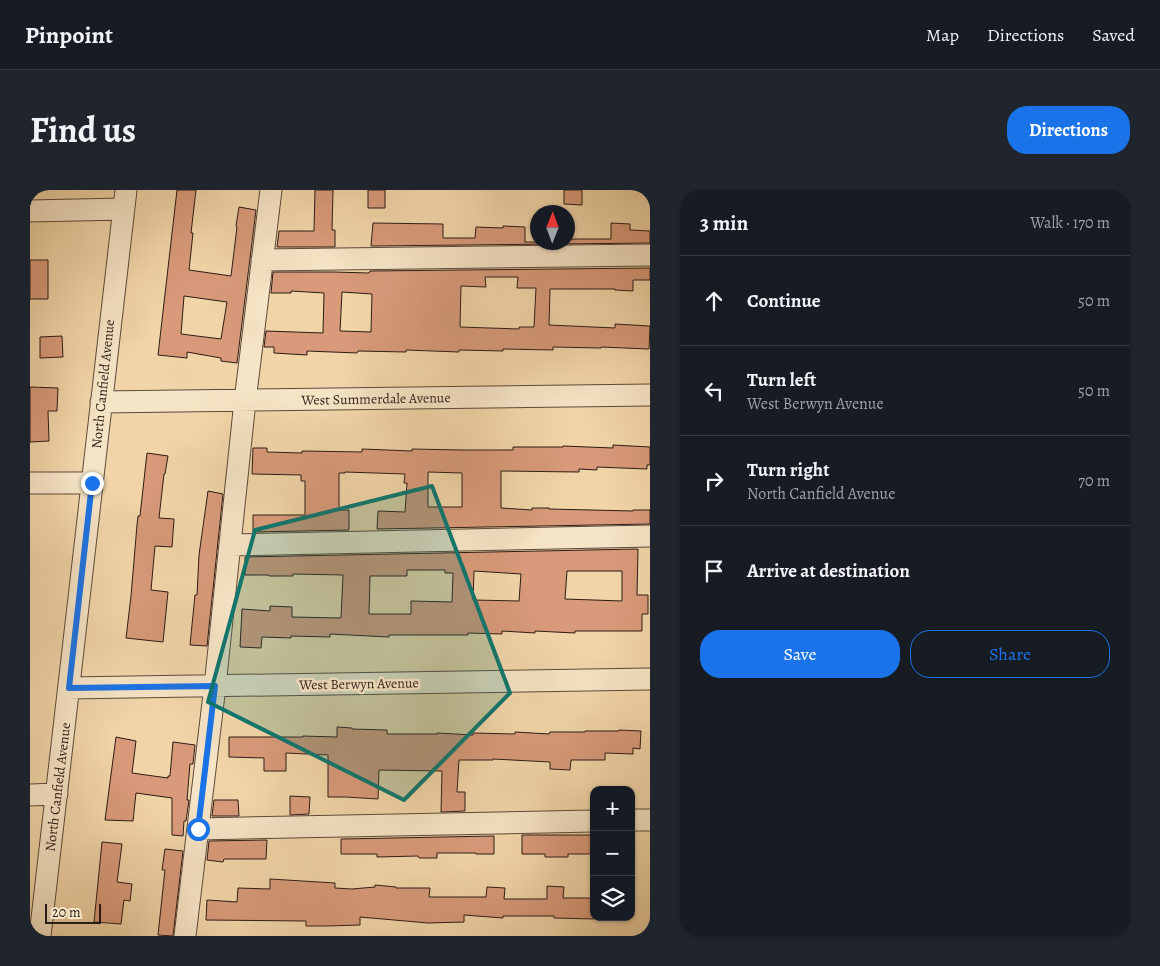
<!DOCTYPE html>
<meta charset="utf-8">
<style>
:root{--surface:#171b24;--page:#20242c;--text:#f1f3f6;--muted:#9ea1a6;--line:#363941;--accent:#1a73e8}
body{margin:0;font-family:Alegreya,serif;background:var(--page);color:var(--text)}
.controls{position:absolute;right:15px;bottom:15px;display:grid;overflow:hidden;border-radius:10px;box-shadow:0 1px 4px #0004}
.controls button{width:45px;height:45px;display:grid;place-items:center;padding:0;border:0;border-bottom:1px solid var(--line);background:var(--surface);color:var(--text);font:25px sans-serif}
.compass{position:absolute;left:500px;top:15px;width:45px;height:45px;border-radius:50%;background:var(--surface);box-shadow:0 1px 4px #0004;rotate:1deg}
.scale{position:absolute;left:15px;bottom:12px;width:56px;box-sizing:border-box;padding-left:5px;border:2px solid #2b1c16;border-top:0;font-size:14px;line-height:18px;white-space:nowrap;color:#2b1c16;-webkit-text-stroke:4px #f6e4c6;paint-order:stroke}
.stop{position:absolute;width:15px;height:15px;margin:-11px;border:4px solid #1a73e8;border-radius:50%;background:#fff}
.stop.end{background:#1a73e8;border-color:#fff;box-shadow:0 1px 5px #0008}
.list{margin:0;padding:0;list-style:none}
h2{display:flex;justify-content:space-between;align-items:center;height:65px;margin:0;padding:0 20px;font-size:21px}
h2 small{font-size:16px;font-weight:400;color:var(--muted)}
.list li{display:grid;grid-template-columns:32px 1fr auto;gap:15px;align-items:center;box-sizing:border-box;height:90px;padding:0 20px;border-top:1px solid var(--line)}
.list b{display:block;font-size:19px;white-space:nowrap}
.list p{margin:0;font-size:16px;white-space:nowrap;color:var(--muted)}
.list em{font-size:16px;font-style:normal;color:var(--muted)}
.actions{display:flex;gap:10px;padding:15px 20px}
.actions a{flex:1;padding:11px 0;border:1px solid var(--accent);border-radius:20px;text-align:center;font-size:18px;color:var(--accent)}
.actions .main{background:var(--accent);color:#fff}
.icon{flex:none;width:28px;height:28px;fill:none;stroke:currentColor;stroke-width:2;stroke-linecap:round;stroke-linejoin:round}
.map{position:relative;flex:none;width:620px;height:746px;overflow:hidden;border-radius:20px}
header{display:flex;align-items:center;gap:30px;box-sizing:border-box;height:70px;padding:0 25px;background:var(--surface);border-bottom:1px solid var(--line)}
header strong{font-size:24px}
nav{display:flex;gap:28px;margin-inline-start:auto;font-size:18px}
.intro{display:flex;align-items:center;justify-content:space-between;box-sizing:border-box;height:120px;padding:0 30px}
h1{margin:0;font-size:35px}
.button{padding:12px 22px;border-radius:20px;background:var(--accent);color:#fff;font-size:18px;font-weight:700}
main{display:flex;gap:30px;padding:0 30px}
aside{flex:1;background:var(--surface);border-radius:20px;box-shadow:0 1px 4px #0004}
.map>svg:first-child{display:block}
.building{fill:#d89a7a;stroke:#2b1c16;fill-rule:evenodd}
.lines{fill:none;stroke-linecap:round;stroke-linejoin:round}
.minor-casing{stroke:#5c4a3a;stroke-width:23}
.minor{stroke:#f6e4c6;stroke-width:21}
.route{stroke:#1a73e8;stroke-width:6}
.marked{fill:#0f766e;fill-opacity:0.2;stroke:#0f766e;stroke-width:4;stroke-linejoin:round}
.labels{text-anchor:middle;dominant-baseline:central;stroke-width:5;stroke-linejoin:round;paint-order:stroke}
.street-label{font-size:14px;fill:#2b1c16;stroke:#f6e4c6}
</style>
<header>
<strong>Pinpoint</strong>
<nav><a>Map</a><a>Directions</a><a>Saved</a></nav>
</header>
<div class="intro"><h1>Find us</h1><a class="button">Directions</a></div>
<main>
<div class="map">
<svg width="620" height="746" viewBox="0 0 620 746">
<rect width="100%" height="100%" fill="#f1d5a8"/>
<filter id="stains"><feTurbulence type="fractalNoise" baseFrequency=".004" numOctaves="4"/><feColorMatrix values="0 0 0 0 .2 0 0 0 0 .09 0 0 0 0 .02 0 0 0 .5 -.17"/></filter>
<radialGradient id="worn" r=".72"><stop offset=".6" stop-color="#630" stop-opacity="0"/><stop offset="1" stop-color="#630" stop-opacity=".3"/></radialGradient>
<path class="building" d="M147 0H166L161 43H163L159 80 201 86 207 37 206 36 209 17 226 20 207 173 191 171V168L157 162V168L128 165ZM154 106 197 112 191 149 151 144Z
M285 0H303L302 40H305V57H247L249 41H284Z
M338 0H355V18H338Z
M534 0H552V15L534 14Z
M343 33 413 34V48H445L446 37 473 38V36L495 37V52H538V49H581V33L600 34V40L620 41V53L341 56Z
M0 70H18V109H0Z
M620 78V90H603V101L585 100V99H520L519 135 585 138V134L620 136 619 159 571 157V158L523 157V160L473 159V161L429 160V162L376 160V162L328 161 327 163 277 161V165L244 163V157H234L236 141 293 143 294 103 261 101V103H241L243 82H304L339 83 340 81ZM455 87H488L487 98H506L504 137H489V139L430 137 431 96 456 97ZM312 102 342 104 341 142 310 141Z
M32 146 33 167 10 168V147Z
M0 197 28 198 27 221H18L19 251 0 252Z
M583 255 620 257V275H617V279L567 277V280L549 279V282L471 281V318L502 320V318H519V319L603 321V320H620V334L347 339 348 321 375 322 377 293H374L375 284 315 282V283H309V320H319V340L223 342V325H275V291H271V285L222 284 223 258H237V262L272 263V261L332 262V259L382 261V259L433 260H483V257H533V256L583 258ZM398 282 432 283V317H398Z
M117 263 138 266 135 284H134L129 328 144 329 142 357 125 356 121 400 138 402 133 452 96 448 101 406 107 335 108 326H110Z
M178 301 193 304 177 456 160 455 165 405H167L169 365Z
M608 359 607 405H618V424H612V441H545V443L505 441V443L472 441V444L438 443V445H359V447L300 444V447L261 446V448L232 447 231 458 210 457 212 419 240 421V416L262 417V427L311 428 313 385 263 384V386H239V385H215V367ZM377 380H415V383H423L422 412 381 411V424H339L340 386H377ZM444 381 491 384 489 411 443 410ZM537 381H592V411L535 409Z
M307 537 322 538V539L357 540V544H407V543L443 545V543L485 544V542L519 544 520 542H555V541H589V540L611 541 610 559 603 558V564L575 563V570H541L540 580 520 579V572L463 569V570H429L427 602H435V621L411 622 412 581 349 580 348 609 316 607H298V565L256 563V581H234V568L199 567V547H273V546L307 547Z
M86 547 106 551 102 583 138 588V586H140L143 552 165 555 163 574H160L157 610H159L156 631H154L153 646 142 645V608L106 603 103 631 75 630Z
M260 606 280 607 279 624 260 625Z
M184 610H208L209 626H182Z
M492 645H564V664H538V667H515V664H492Z
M464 646V664H446V663H407V668H389L388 666 347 667V664H311V649Z
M237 650 236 669H194L193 672 177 670 179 651Z
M72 652 92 654 87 692 102 694 100 711 94 710 91 734 64 732Z
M135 659 153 661 143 746 128 745 135 680H132Z
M240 689 305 693V698L322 699 345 697V695L366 697V698H400L399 707H456L457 697 475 698 474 709H517V696L534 697 533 708H564V729L524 728V726H473V728L434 725V732L398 733 330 727V735L296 736H276V731L176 730 177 710 207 712 208 698 240 699Z"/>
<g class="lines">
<defs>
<path id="minor" d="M0 21 93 19
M232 70 620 65
M71 212 620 205
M0 293H62
M200 355 620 346
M39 498 620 489
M0 605 27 604
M601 630H620
M168 639 564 631
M10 746 96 0
M155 746 185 496 215 211 241 0"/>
</defs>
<use href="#minor" class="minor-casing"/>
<use href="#minor" class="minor"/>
</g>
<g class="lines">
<path class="route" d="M62 293 39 498 185 496 168 639"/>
</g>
<path class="marked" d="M402 296 480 503 374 610 178 512 225 340Z"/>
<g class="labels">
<g class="street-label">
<text transform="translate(73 194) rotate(-84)">North Canfield Avenue</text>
<text transform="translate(346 209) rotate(-1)">West Summerdale Avenue</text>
<text transform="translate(329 494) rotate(-1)">West Berwyn Avenue</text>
<text transform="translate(28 597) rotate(-83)">North Canfield Avenue</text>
</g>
</g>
<rect width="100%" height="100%" filter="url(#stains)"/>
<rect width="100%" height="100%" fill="url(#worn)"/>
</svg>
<div class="controls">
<button>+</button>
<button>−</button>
<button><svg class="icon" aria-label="layers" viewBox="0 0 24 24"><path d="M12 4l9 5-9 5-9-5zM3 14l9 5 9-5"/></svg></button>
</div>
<svg class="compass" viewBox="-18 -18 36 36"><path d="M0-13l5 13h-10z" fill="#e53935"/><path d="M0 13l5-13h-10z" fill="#9ea1a6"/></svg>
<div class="scale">20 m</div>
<div class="stop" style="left:168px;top:639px"></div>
<div class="stop end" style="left:62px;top:293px"></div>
</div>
<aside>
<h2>3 min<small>Walk · 170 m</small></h2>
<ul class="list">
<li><svg class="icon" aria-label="ahead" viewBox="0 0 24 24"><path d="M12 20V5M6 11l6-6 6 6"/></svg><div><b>Continue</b></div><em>50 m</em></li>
<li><svg class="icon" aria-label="left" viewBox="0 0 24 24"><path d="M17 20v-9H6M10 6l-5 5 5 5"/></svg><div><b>Turn left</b><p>West Berwyn Avenue</p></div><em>50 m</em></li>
<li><svg class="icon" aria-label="right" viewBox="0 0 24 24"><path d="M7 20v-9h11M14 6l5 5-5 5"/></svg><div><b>Turn right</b><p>North Canfield Avenue</p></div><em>70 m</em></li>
<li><svg class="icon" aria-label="arrive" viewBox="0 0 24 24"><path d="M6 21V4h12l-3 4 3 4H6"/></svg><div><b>Arrive at destination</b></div></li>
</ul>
<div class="actions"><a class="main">Save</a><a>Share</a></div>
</aside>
</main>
